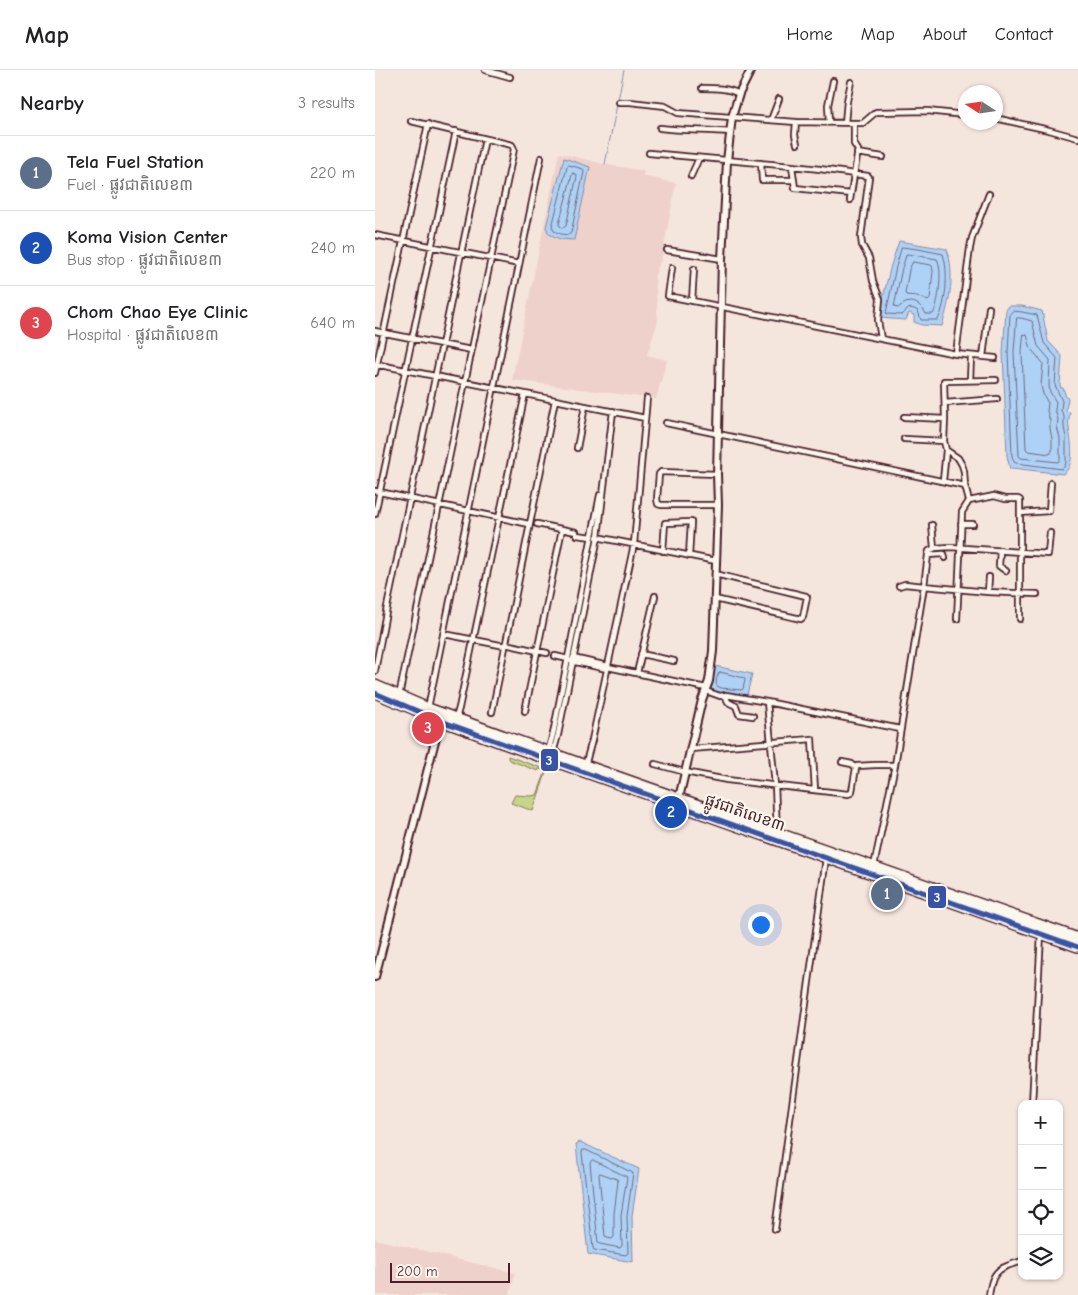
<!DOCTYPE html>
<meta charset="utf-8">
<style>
:root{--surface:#fff;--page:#f2f2f2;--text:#202124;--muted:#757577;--line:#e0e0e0;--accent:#0f766e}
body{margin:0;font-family:"Comic Neue","Noto Sans Khmer",sans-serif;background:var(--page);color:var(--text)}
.controls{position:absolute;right:15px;bottom:15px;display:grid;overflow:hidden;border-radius:10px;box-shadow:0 1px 4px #0004}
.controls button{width:45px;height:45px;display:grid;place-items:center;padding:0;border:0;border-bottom:1px solid var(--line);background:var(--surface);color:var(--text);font:25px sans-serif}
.compass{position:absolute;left:583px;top:15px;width:45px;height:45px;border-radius:50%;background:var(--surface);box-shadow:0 1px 4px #0004;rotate:282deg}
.scale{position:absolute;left:15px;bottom:12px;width:120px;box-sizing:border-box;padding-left:5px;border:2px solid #4a1f2b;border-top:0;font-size:14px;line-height:18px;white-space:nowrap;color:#4a1f2b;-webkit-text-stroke:4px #fbf7ec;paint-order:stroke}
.you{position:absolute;left:385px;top:854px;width:18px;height:18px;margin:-12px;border:4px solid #fff;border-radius:50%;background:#1a73e8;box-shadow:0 0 0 8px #1a73e833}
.badge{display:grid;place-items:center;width:32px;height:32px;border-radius:50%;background:var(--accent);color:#fff;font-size:16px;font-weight:700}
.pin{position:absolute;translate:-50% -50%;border:2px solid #fff;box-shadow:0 1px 5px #0006}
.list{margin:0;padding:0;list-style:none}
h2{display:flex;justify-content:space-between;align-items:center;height:65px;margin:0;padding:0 20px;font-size:21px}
h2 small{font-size:16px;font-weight:400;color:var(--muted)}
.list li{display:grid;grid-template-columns:32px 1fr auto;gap:15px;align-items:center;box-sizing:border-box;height:75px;padding:0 20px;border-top:1px solid var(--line)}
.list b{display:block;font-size:19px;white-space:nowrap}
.list p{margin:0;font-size:16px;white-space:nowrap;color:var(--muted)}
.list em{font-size:16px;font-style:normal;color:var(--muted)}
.icon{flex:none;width:28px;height:28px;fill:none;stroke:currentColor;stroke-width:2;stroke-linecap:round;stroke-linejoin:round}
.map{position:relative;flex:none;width:703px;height:1225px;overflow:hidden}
header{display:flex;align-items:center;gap:30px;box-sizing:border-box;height:70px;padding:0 25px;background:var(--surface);border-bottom:1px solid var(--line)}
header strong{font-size:24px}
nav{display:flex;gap:28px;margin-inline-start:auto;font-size:18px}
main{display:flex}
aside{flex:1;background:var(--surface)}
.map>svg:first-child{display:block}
.built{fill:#eed1ca}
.green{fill:#c5d589;stroke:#887a5a}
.water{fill:#aed2f6;stroke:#868aa5}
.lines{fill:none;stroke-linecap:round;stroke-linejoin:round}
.shore{stroke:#72677c;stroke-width:1}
.stream{stroke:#868aa5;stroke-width:1}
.street-casing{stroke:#4a1f2b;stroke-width:8}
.secondary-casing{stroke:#4a1f2b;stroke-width:10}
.highway-casing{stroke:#4a1f2b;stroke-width:12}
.street{stroke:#fbf7ec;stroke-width:4.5}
.secondary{stroke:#fbf7ec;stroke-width:6}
.highway{stroke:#fbf7ec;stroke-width:9}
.bus-1-casing{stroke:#fbf7ec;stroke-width:9}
.bus-1{stroke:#3853a4;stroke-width:5}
.labels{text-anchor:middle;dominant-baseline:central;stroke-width:4.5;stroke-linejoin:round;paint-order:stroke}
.street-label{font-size:16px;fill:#4a1f2b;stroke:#fbf7ec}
.line-badge{stroke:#fbf7ec;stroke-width:2}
.badge-label{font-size:14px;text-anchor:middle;font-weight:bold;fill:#fff}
</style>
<header>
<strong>Map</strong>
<nav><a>Home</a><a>Map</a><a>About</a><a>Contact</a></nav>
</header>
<main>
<aside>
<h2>Nearby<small>3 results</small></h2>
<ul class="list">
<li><span class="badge" style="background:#5c6f8a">1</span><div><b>Tela Fuel Station</b><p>Fuel · ផ្លូវជាតិលេខ៣</p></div><em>220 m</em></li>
<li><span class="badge" style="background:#1a4fb4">2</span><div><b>Koma Vision Center</b><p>Bus stop · ផ្លូវជាតិលេខ៣</p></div><em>240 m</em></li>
<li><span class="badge" style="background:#e0444e">3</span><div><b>Chom Chao Eye Clinic</b><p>Hospital · ផ្លូវជាតិលេខ៣</p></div><em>640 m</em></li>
</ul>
</aside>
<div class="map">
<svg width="703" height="1225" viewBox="0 0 703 1225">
<rect width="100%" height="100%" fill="#f5e6dd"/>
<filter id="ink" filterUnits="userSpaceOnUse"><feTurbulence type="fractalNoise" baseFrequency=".02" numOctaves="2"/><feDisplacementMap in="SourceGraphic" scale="10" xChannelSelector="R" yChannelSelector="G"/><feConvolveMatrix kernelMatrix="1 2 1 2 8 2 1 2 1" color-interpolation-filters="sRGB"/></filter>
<g filter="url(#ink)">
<path class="built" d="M184 83 229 94 269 101 268 106 301 113 287 187 280 205 283 251 272 285 292 290 281 329 137 310Z
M0 1169 140 1203 135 1225H0Z"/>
<path class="green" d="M133 686 172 700 158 741 136 733 140 725 156 726 162 725 171 701 164 699 163 701 134 690 133 688Z"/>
<path class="water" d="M189 88 215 97 199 170 185 169 174 164 171 157Z
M524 171 572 179C580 205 575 230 567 256L547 255 539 252V245L534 243 531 250 503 248 516 195Z
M634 236H647L667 241 673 271 687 286 685 315 686 318H688L691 327 693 328 691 341 695 342C694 347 693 353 694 358 696 372 701 395 688 404L637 398 635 399 632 386 628 282 631 240Z
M340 596 377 604 372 625 344 623 335 619Z
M205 1072 264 1099 257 1146 258 1192 213 1184 201 1074Z"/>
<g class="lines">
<path class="shore" d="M194 95 208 99 209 102 196 163 193 165 186 164 179 161 177 157 192 97Z
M198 103 201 104 202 106 191 156 188 158 185 156 184 154 197 105Z
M527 177 543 179 568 184C574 201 571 235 563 250H546L543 241C533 235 533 240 527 245L512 244 511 243 521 197Z
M532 184 562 189C568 198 564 234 558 244H551C544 231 534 228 523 238L519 237 527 198Z
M538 192 556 195 557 196 558 201 555 229 553 231 542 226 531 225 530 223 534 200Z
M638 241 647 242 662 245 669 273 682 288 680 315 687 331 686 341 689 346V357L691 368V393L689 397 687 399 641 393 639 392 637 386 633 282 635 244Z
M642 248H646L657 251 663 276 675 290 674 316 675 322 681 332 680 340 683 349 682 357 685 368V390L683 392 646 388 644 386 639 282Z
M649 264 652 265 656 279 668 293 666 316 668 324 673 333 672 341 675 351V358L677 369V381L675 384 653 381 651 379 647 282Z
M345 602 369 608 370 610 368 619 366 620 346 618 342 616C340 613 342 604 345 602Z
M208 1080H211L258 1103 252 1146 253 1183 251 1185 219 1180 218 1178 207 1083Z
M218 1090 252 1107 246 1145 247 1176 245 1178 225 1174 223 1173 215 1093 216 1091Z
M225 1103 242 1109 243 1111 239 1144V1167L237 1169 232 1168 230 1166 224 1105Z"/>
<path class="stream" d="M230 94 249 0"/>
<defs>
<path id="street" d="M110 0 135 7
M327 18C340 18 353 18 364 24
M244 32H255L290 36 303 43 421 52 484 53H488L501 42 552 41 590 45
M620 48 674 60 703 68
M396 50 404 29
M421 52 420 65 422 74
M454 52 453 35 458 11
M470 53 472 31 476 12
M285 58C308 61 331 60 355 62
M274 83 417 96 420 118 476 124
M482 83 508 87
M386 93 387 110H418
M417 96 445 99 493 106 494 107 486 167 487 175 494 188 498 211 505 229 503 250 506 269
M316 106 324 88
M475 130 483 80 479 74V54
M0 165 144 194
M292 180 347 189
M297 198 293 226 581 284 620 288
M317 231 319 199
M0 261 96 280
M581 284 595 178 597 168 614 124
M608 287 614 238
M0 294 270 348
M0 303 53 54
M595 310 596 286
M570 333 622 329
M529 347 570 349
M291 353 590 416 594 431
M529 369 569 371
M202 378 210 336
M342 404 286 402 284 404 282 429 283 434 286 435H343
M568 411 571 380
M590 416 589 401 587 395 583 388 571 380 569 371 570 349 569 311 621 310
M0 421 154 454
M645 443 674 441 676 413
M0 444 81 61
M162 454 201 462
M586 454H598
M557 455 559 478
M202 465 217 467
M222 467 341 491
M625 480 624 496 631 501
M288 481 290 453 316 452 314 486
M553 485 568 484H569L570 488
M524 516 530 514 549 516 553 485 554 481 560 478 575 477 673 484 675 463
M613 522 614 507
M340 529 426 549 428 547 432 527 431 526 340 504
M582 549 587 442 594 431 619 426 630 429H643L645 430V549
M69 564 130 576
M130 574 172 583
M266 584 299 591
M180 586 193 589
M198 588 233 596
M196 591 232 599
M233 597 331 618
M0 601 11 542 110 69
M262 603 280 526
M331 621 345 626 351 625 392 632 400 715 402 762
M351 625C352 634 354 632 361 636L364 644 378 646
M24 626 139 79 137 75 36 51
M392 632 525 659
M53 638 166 88
M150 641 187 459
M117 642 180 330
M81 648 84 638 150 324
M316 679 437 669 440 720
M173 681 178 664 225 425
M178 683 183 665 223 467 238 341
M467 692 477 694 481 698
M280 694 310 702 352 710 473 724 476 723 477 721 481 698 482 696 500 695H520
M210 696 217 670 259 474 272 328
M499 796 520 695 549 516 613 522 662 524
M657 1034 666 864
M400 1159 451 788
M614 1225C616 1212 618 1201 632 1196 637 1194 642 1193 647 1191"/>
<path id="secondary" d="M304 728 327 630 334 611 338 581 343 435 342 404 347 189 352 91 357 47 364 24 376 0
M0 907 63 659 68 647"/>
<path id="highway" d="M0 615 53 638 210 695 703 868
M0 623 66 651 135 676 703 877"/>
</defs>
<use href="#street" class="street-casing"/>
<use href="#secondary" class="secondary-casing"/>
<use href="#highway" class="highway-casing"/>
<use href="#street" class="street"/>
<use href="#secondary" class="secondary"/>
<use href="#highway" class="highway"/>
<defs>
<path id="bus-1" d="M0 623 66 651 135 676 703 877"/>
</defs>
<use href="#bus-1" class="bus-1-casing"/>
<use href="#bus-1" class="bus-1"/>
</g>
</g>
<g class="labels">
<g class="street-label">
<text transform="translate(370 743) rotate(19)">ផ្លូវជាតិលេខ៣</text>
</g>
</g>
<g class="line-badge">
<rect x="165" y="678" width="19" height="24" rx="5" fill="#3853a4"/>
<rect x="552" y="815" width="20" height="24" rx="5" fill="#3853a4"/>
</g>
<g class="badge-label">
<text x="174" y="695">3</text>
<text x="562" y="832">3</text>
</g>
</svg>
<div class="controls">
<button>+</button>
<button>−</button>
<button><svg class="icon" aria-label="locate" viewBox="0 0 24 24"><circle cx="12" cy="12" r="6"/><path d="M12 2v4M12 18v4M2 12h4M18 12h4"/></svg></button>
<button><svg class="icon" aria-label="layers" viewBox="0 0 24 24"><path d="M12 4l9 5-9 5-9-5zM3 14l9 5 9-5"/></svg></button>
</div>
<svg class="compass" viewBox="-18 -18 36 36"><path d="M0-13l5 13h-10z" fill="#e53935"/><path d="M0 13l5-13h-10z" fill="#757577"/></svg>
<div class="scale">200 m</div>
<div class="you"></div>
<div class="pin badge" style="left:512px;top:824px;background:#5c6f8a">1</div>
<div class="pin badge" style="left:296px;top:742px;background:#1a4fb4">2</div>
<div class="pin badge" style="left:53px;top:658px;background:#e0444e">3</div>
</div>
</main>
